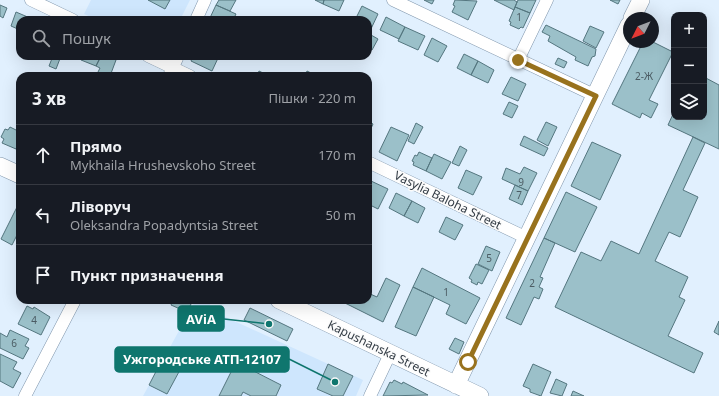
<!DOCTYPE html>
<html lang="uk">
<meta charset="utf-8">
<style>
:root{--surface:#171b24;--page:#242831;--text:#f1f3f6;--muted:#9ea1a6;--line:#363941}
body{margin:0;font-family:"Noto Sans",sans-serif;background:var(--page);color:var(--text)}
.controls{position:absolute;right:12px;top:12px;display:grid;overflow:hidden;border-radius:8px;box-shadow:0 4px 16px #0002}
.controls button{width:36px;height:36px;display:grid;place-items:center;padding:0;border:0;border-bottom:1px solid var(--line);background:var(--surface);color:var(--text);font:20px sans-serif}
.compass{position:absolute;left:623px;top:12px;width:36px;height:36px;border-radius:50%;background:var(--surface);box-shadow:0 4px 16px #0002;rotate:228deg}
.stop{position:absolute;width:12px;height:12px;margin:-9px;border:3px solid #98721d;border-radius:50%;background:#fff}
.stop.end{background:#98721d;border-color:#fff;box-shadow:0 1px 4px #0008}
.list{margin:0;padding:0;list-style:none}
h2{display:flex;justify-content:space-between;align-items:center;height:52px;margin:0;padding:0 16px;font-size:17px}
h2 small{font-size:13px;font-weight:400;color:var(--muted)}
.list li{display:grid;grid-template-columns:26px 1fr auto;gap:12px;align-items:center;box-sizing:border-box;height:60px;padding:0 16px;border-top:1px solid var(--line)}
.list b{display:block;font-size:15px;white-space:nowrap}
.list p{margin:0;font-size:13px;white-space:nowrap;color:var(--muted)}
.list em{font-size:13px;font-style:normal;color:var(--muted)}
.icon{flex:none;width:22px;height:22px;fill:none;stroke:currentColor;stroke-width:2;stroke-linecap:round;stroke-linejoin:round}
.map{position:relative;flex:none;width:719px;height:396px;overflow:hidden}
.search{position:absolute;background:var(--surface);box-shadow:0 4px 16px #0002;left:16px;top:16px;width:356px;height:44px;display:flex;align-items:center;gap:10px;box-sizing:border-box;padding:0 14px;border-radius:12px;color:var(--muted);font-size:15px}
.panel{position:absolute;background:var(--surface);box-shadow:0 4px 16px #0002;left:16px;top:72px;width:356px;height:232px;border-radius:12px}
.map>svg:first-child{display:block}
.built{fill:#cee6fd}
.building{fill:#9bc0c9;stroke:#54767f}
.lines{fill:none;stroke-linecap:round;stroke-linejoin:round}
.street-casing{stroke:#7f95ab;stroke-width:13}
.secondary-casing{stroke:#7f95ab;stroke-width:18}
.street{stroke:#fff;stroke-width:12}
.secondary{stroke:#fff;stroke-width:17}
.route{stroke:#98721d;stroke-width:5}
.labels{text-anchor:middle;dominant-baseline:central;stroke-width:3;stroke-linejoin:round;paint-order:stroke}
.number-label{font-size:10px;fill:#4c5c64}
.street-label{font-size:12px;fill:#313a43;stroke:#fbfbfb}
.leader{fill:none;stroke:#0f766e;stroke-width:1.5}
.callout-dot{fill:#0f766e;stroke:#fbfbfb;stroke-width:1.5}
.callout{fill:#0f766e;stroke:#0f766e;stroke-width:1.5}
.callout-label{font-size:13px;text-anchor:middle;font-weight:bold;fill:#fff}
</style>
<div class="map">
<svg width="719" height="396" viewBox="0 0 719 396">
<rect width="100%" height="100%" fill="#e1f0fe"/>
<path class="built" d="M91 0H190L180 20H98L84 14Z
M196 300H212L208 309 363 380 356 396H143Z"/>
<path class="building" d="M148 0H170L165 9Z
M219 0H236L230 11 216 5Z
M315 0H324L323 4Z
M324 0H344L339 11 323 4Z
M424 0H434L432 4Z
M455 0 477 1 468 20 452 12 455 6 453 5Z
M494 0H514L517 2 514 10Z
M518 0H536L530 13 515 7Z
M610 0H620L618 4Z
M0 5 7 8 3 18 0 16Z
M216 5 236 14 233 20H209Z
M362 6 378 14 370 31 368 30V20H355Z
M515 7 530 13 523 28 521 27 519 29 510 25 511 22 509 21Z
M16 12 30 18 28 20H20V30L11 26Z
M386 17 405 27 399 39 380 30Z
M546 25 596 49 595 56 592 57 588 66 575 60 576 57 548 41 550 36 542 32Z
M590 26 604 32 596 48 583 41Z
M405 27 425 36 418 50 398 41Z
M371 35 378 39 372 50 368 48V40Z
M432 38 447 46 438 62 424 55Z
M643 42H653L673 52 649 100 658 104 651 118 642 113 640 118 612 104Z
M464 54 478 61 471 75 457 68Z
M53 56H61L56 69 49 66Z
M83 56H101L96 66 81 60Z
M101 56H108L116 60 110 76 97 74 100 68 96 66Z
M193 56H219L212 71 191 61Z
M558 58 567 62 564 68 555 64Z
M478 61 494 70 488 83 471 75Z
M259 71 269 76H257Z
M307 71 317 76H305Z
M511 77 526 84 518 101 502 94Z
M704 77 719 85V149L668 125 674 112V117H704Z
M509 102 518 106 512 118 503 114Z
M368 121 373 124 368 135Z
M546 122 557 127 548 146 537 140Z
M416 123 423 127 414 144 408 141Z
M10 127 20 132V141L16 149 2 143 4 139 1 137 5 129 8 130Z
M391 127 409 135 397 161 379 152Z
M524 136 548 148 544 156 520 145Z
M693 137 705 143 683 190 698 197 680 237 669 232 655 261 688 277 679 297 685 300 668 336 703 353 694 373 555 307 581 252 601 261 611 241 639 254Z
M20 141V151L16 149Z
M592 142 621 155 600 200 571 186Z
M460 146 467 150 459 166 452 163Z
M419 152 432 158 426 171 413 165 414 162 412 161 415 155 417 156Z
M434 154 451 162 442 179 426 171Z
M524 167 537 173 528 191 502 179 506 168 520 174Z
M466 170 482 177 473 195 458 188Z
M371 181 388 189 378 209 368 204V187Z
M515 185 528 191 522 205 509 199Z
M566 192 597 207 575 252 544 238Z
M396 193 412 201 404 216 389 208Z
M20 201V229L12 245 1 239Z
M412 201 425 208 418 223 404 216Z
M446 217 463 225 455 240 439 232Z
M544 238 555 243 540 277 543 278 539 287 543 289 539 299 534 297 521 325 506 318Z
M486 246 500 252 492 271 478 264Z
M368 255 371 257 368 264Z
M476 264 489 270 482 284 478 282 477 285 471 282 472 280 469 278Z
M422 268 480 298 466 324 446 314 450 305 413 287Z
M386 278 400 285 383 322 347 304 349 300H368V293L377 297Z
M413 287 434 297 416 336 395 327Z
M173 300H193L187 312 171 305Z
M337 300H349L347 304Z
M27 306 33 309 34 307 50 317 41 335 18 324Z
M250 308 293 329 287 341 244 320Z
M719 321V335L714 332Z
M10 330 29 339 25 346 29 348 23 359 0 348V333L7 337Z
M455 338 464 342 459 354 449 349Z
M0 354 17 362 13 369 21 373 13 388 0 381Z
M163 358 181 368 167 394 149 385Z
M236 362 281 385 276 396H251L243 392 241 396H219Z
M328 364 353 376 343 396H333L317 389Z
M533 364 551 372 541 396 530 392V389L523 386Z
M556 379 567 384 562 396 550 393Z
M394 380 402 384 403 382 428 395 383 396 390 382 392 383Z
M573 391 584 396H571Z"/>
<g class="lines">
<defs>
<path id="street" d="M31 0 73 20
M393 0 596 96
M196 20 205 0
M148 56 190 76
M518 60 547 0
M169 76 178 56
M368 162 527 238
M25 396 75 300
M370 396 390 354"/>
<path id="secondary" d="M632 18 641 0
M0 166 20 175
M279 300 480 396
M456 385 629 25"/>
</defs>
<use href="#street" class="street-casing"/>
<use href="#secondary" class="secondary-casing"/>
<use href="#street" class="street"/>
<use href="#secondary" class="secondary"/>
</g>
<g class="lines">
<path class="route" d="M468 362 596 96 518 60"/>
</g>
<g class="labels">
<g class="number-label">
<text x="519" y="17">1</text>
<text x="644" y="76">2-Ж</text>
<text x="521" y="182">9</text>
<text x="519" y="195">7</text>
<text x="489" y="258">5</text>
<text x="532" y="283">2</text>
<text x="446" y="292">1</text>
<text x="34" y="320">4</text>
<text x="14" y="343">6</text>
</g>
<g class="street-label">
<text transform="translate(448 200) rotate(26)">Vasylia Baloha Street</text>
<text transform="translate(379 348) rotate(26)">Kapushanska Street</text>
</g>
</g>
<path class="leader" d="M269 324L224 319M335 382L289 359"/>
<g class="callout-dot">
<circle cx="269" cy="324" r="4"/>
<circle cx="335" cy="382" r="4"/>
</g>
<g class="callout">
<rect x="178" y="306" width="46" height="25" rx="4"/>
<rect x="115" y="347" width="174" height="25" rx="4"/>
</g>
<g class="callout-label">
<text x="201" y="324">AViA</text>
<text x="202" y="364">Ужгородське АТП-12107</text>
</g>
</svg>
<div class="controls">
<button>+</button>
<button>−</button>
<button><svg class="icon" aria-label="layers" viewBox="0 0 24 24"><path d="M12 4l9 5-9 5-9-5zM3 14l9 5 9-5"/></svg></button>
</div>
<svg class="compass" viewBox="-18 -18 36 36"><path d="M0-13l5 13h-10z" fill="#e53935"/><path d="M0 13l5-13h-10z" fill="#9ea1a6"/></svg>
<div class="stop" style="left:468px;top:362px"></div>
<div class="stop end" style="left:518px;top:60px"></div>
<div class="search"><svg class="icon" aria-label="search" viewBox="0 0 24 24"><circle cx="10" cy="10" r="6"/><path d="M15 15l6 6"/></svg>Пошук</div>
<section class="panel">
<h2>3 хв<small>Пішки · 220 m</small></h2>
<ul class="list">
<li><svg class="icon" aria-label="ahead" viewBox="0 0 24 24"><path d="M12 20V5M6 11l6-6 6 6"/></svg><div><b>Прямо</b><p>Mykhaila Hrushevskoho Street</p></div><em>170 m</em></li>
<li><svg class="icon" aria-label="left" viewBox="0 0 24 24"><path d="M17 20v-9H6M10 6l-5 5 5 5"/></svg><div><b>Ліворуч</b><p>Oleksandra Popadyntsia Street</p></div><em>50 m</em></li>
<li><svg class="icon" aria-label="arrive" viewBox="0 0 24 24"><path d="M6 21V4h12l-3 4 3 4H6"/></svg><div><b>Пункт призначення</b></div></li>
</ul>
</section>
</div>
